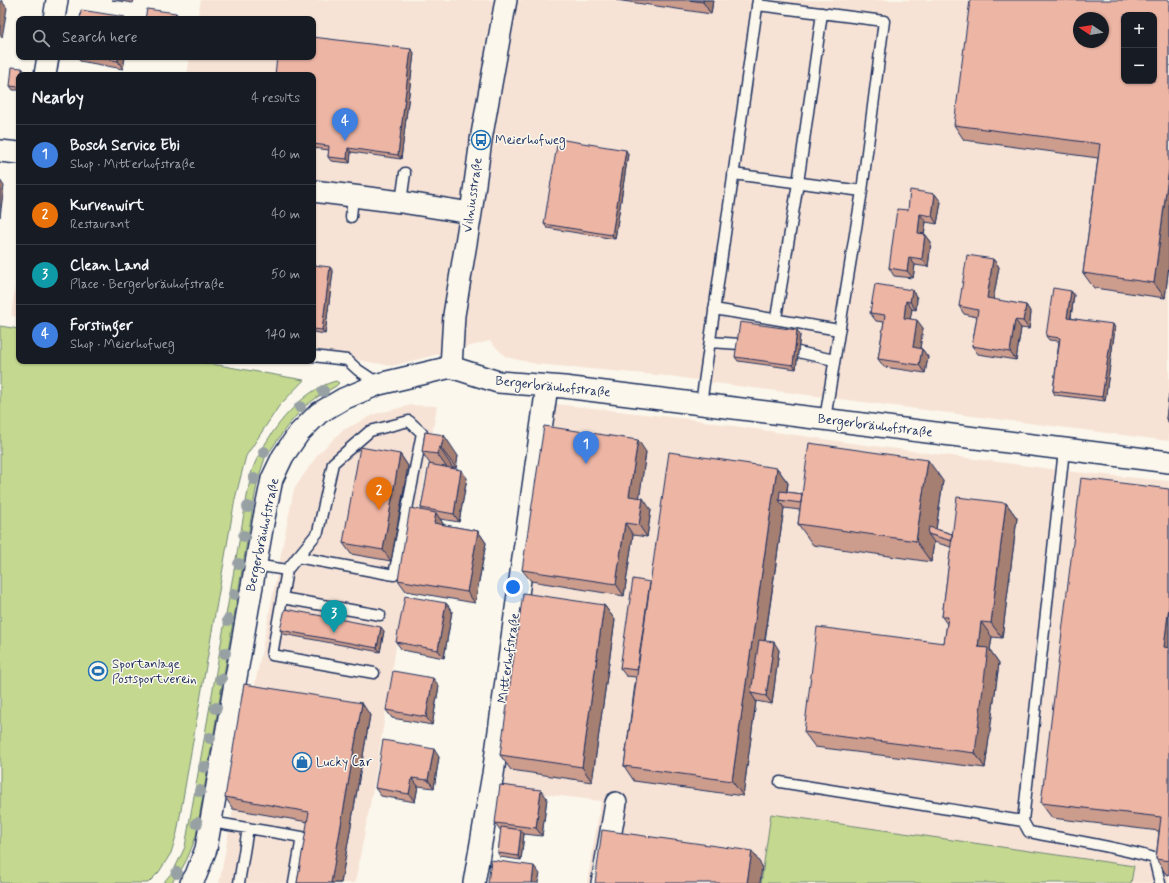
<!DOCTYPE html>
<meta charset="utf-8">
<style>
:root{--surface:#171b24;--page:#242831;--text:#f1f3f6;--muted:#9ea1a6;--line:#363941;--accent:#db2777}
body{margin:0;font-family:Mynerve,sans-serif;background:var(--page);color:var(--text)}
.controls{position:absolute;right:12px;top:12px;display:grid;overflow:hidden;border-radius:8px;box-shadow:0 1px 3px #0004}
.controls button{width:36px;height:36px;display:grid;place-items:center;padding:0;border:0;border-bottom:1px solid var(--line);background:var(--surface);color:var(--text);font:20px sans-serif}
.compass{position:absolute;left:1073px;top:12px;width:36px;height:36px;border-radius:50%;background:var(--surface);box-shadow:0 1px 3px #0004;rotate:282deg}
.you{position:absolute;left:513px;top:587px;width:14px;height:14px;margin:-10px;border:3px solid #fff;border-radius:50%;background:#1a73e8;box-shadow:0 0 0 6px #1a73e833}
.badge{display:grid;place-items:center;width:26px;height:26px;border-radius:50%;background:var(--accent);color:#fff;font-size:13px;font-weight:700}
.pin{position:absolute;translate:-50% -33px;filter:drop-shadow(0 1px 2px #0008)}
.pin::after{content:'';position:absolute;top:21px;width:14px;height:12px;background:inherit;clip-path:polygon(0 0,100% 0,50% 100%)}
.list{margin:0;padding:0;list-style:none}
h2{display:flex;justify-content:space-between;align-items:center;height:52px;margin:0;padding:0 16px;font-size:17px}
h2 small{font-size:13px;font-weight:400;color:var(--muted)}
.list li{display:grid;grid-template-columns:26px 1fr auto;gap:12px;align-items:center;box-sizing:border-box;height:60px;padding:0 16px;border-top:1px solid var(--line)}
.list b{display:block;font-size:15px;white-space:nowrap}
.list p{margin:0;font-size:13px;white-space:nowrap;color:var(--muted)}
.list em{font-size:13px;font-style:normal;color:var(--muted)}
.icon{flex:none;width:22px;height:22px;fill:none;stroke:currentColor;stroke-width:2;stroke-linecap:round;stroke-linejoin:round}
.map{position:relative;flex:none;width:1169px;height:883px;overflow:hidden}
.search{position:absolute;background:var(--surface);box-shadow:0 1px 3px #0004;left:16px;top:16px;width:300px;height:44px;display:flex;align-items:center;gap:10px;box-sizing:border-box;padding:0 14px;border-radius:8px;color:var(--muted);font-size:15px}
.panel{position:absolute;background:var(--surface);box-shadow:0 1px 3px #0004;left:16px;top:72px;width:300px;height:292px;border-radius:8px}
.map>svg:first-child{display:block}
.built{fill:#f7e3d6;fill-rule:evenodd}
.green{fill:#c4d98f;stroke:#708476}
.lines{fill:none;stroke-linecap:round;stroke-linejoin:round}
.service-casing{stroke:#1b2f5e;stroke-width:13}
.minor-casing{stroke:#1b2f5e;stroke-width:24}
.service{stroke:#fbf7ec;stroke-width:10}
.minor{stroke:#fbf7ec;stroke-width:21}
.tree{fill:#97a1a4}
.wall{fill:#cc9c8d;stroke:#1b2f5e}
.shaded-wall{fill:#a67f73;stroke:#1b2f5e}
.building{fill:#edb5a4;stroke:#1b2f5e;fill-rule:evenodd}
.labels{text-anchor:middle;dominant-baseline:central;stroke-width:3;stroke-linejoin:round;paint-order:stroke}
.poi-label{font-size:13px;fill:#1b2f5e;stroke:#fbf7ec;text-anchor:start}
.street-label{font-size:13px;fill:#1b2f5e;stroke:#fbf7ec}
</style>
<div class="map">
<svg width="1169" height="883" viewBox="0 0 1169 883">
<rect width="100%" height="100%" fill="#fbf7ec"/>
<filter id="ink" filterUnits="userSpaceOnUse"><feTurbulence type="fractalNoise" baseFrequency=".025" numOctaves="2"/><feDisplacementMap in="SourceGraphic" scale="8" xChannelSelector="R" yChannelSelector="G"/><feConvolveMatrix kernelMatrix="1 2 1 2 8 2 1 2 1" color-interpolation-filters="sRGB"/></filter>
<g filter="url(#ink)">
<path class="built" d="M201 0H506L497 52 507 54 517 0H1169V441L714 383 677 377 536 364 506 357 490 341 392 366 313 352V75H187L190 57H313V19H197ZM1124 15H1154V81H1124ZM1079 18H1103V42H1079Z
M19 258V317L11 316Z
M556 404 698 420 734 426 851 443 1075 472 1169 481V883H587L601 801 495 788Z
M411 405 437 406 405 591 374 784 355 883H219L221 874 233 809 254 689 294 489 318 454 343 430 375 414Z"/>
<path class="green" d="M0 326 19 329V361H195L304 380 279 406 246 456 235 499 177 833 171 853 159 872 148 883H0Z
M336 381 339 383 336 386 319 396 304 407 288 425 265 458 258 479 255 495 196 836C190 853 184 869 171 883H163L174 870 185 847 251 474C253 468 255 462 258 457 273 427 303 389 336 381Z
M771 814 1134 866 1131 883H761Z"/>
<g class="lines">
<defs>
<path id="service" d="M757 5 884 21 862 191 825 419
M733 174 862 191
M401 202 405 173
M351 217 353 196
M714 309 839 330
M776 318 798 183 822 13
M710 342 740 344
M798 352 834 360
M313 356 347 360 358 370 379 384
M701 404 758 0
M297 557 394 575 422 433 409 421 370 431 333 463 318 532 287 570 272 655 374 673
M255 565 287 570
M282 598 380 615
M780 782 1023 821 1029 832C1071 840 1113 846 1154 858L1160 883
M1023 821 1064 450
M211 822 302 837 294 883
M239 883 248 828"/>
<path id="minor" d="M54 19 57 0
M45 75 48 57
M0 151 19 153
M313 191 401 202 471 213
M451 367 454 315 471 213 481 140 506 0
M191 883 196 875 206 849 263 523 272 479 283 456 299 433 319 413 343 399 379 384 451 367 498 382 564 387 1169 462
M474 883 493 774 547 386
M602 883 616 803"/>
</defs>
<use href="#service" class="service-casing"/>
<use href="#minor" class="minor-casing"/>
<use href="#service" class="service"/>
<use href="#minor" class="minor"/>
</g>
<g class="tree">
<circle cx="323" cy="391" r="6"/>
<circle cx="300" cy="407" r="6"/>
<circle cx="264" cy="452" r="6"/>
<circle cx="254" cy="479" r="6"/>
<circle cx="248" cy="507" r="6"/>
<circle cx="244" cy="536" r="6"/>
<circle cx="239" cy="564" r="6"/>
<circle cx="234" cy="594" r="6"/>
<circle cx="228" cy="620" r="6"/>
<circle cx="225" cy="653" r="6"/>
<circle cx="221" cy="679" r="6"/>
<circle cx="216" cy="708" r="6"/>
<circle cx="210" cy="738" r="6"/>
<circle cx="204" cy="767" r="6"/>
<circle cx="200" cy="791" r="6"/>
<circle cx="197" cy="823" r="6"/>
<circle cx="177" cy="873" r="6"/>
</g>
<path class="wall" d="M112 0H134L133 3Z
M616 0H713L711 14Z
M1169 0V265L1165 298 1094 288 1083 273 1098 158 964 140 954 125Z
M411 49 414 53 401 159 351 152 350 163 331 161 328 157 329 150 313 148V75Z
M77 57H125L123 69 80 61Z
M22 68 25 72 19 75V90H13L10 86Z
M628 154 615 239 547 228 544 224Z
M941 202 937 224 926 222 924 234H925L931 242 928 267 915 265 913 278 894 276 889 268 908 210Z
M993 259 999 267 993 300 1026 305 1031 313 1029 329 1021 328 1016 360 978 354 972 346 977 317 964 314 959 306Z
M313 265 333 271 325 334 313 332Z
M912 290 917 298 916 310 912 309 910 319 923 328 920 348 922 349 928 357 925 373 884 367 878 359 884 322 876 321 870 313Z
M1071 291 1074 295 1071 318 1115 328 1105 401 1055 395 1053 391 1059 341 1049 340 1046 336Z
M800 335 796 369 738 361 735 357Z
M1169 394V423L1166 419Z
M425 432 458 456 456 468H453L467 478 459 522 440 519 444 525 478 531 486 543 475 603 406 591 398 580 422 510 421 508 430 464 422 452Z
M646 452 639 498 651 510 647 537 633 535 624 596 531 581 522 570Z
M400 454 408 466 391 561 351 554 343 543Z
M777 468 788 483 787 492 802 494 943 481 936 529 952 534 1006 503 1017 518 1002 638 992 637 990 650 999 663 985 768 815 747 804 732 944 643 947 624 942 617 951 547 934 542 931 562 813 545 798 524 800 510 784 508 765 641 779 650 772 704 756 701 743 796 634 781 624 766 636 677 626 676 620 668 650 582Z
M1169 489V875L1166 874 1156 859 1159 831 1052 818 1041 803Z
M446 603 452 611 444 658 402 650 396 642Z
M604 605 615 620 592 782 511 770 500 755Z
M280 630 384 631 380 652 283 634Z
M439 686 432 725 392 718 386 710Z
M370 715 341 883H297L308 822 233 809 225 797Z
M439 757 434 788 418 786 415 802 381 796 375 788Z
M547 798 542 836 524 834 521 860 500 857 498 853 501 831 495 823Z"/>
<path class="shaded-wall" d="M1 0 7 8 2 38 0 35V6Z
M703 0H713L711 14 703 2Z
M176 13 180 19H175Z
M411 49 414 53 401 159 398 155Z
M118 57H125L123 69 118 61Z
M22 68 25 72V75H22Z
M348 148 351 152 350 163 347 159Z
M626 150 628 154 615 239 612 235Z
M1169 169V265L1165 298 1154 283Z
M0 180 4 186 0 217Z
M935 194 941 202 937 224 932 216Z
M920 214 926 222 923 241 918 233Z
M925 234 931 242 928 267 922 259Z
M909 257 915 265 913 278 907 271Z
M993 259 999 267 992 306 987 298Z
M330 267 333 271 325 334 322 330Z
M912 290 917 298 916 310 910 302Z
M1071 291 1074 295 1070 322 1067 318Z
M906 301 912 309 909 326 904 318Z
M1026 305 1031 313 1029 329 1023 321Z
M917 320 923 328 919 355 913 347Z
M1015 320 1021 328 1016 360 1010 352Z
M1113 324 1115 328 1105 401 1102 397Z
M797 330 800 335 796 369 793 365Z
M922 349 928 357 925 373 919 365Z
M444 435 458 456 456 468 441 448Z
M638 440 646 452 638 508 629 496Z
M439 447 453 468 452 475 437 454Z
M400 454 408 466 391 561 383 550Z
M928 460 943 481 935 536 928 534 934 542 931 562 916 541Z
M777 468 788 483 785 501 779 500 784 508 757 694 751 693 756 701 743 796 732 781Z
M461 470 467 478 459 522 454 514Z
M643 498 651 510 647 537 639 525Z
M1006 503 1017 518 1002 638 991 623Z
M436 513 444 525 442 535 434 523Z
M625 523 633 535 624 596 616 584Z
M478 531 486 543 475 603 467 592Z
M446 603 452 611 444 658 438 650Z
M604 605 615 620 592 782 582 767Z
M1169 606V654L1164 647Z
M981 622 992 637 990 650 999 663 985 768 975 753 978 647Z
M381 627 384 631 380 652 377 648Z
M774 642 779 650 772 704 766 696Z
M433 678 439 686 432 725 426 717Z
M362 703 370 715 341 883H331Z
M434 749 439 757 434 788 428 780Z
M412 778 418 786 415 802 409 794Z
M541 790 547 798 542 836 536 828Z
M521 830 524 834 521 860 518 856Z
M752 851 762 866 760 883H747Z
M534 866 540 874 538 883H532Z"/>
<path class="building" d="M688 0H703V2Z
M970 0H1169V169L1154 283 1083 273 1100 144 954 125ZM1124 15H1154V81H1124ZM1079 18H1103V42H1079Z
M147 9 176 13 175 19H145Z
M81 10 125 17V19H80Z
M313 37 411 49 398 155 348 148 347 159 328 157 329 146 313 144V75H275L277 57H313Z
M96 57H118V61Z
M12 67 22 68V75H19V87L10 86Z
M558 139 626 150 612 235 544 224Z
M910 190 935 194 932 216 920 214 918 233 925 234 922 259 909 257 907 271 889 268 897 209 908 210Z
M967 255 993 259 987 298 1026 305 1023 321 1015 320 1010 352 972 346 978 310 959 306Z
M313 265 330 267 322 330 313 329Z
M875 284 912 290 910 302 906 301 904 318 917 320 913 347 922 349 919 365 878 359 885 315 870 313Z
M1053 288 1071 291 1067 318 1113 324 1102 397 1053 391 1060 338 1046 336Z
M740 322 797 330 793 365 735 357Z
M1169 394V419H1166Z
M544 426 638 440 629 496 643 498 639 525 625 523 616 584 522 570Z
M425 432 444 435 441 448 439 447 437 454 422 452Z
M809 443 928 460 916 541 798 524Z
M360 447 400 454 383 550 343 543Z
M669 452 777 468 732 781 624 766Z
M429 464 461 470 454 514 421 508Z
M1081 478 1169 489V606L1164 647 1169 648V861L1156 859 1161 817 1041 803Z
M780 491 802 494 801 503 779 500Z
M957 497 1006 503 991 623 981 622 978 647 988 648 975 753 804 732 817 627 944 643 948 617H942Z
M410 508 436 513 434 523 478 531 467 592 398 580Z
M929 527 952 534V541L928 534Z
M633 579 650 582 637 670 620 668Z
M523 593 604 605 582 767 500 755Z
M405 596 446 603 438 650 396 642Z
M285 609 381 627 377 648 280 630Z
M759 640 774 642 766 696 751 693Z
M393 671 433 678 426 717 386 710Z
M244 684 362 703 331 883H297L309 812 225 797Z
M383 740 434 749 428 780 412 778 409 794 375 788Z
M500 785 541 790 536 828 495 823Z
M501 827 521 830 518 856 498 853Z
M602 830 752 851 747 883H595Z
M491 860 534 866 532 883H488Z"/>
</g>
<defs>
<symbol id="bus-ring" viewBox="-11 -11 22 22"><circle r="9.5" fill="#fbf7ec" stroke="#1f6fb2" stroke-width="1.5"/><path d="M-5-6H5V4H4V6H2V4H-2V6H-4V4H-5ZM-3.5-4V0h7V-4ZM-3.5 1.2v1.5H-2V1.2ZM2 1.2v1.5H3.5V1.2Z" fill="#1f6fb2"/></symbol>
<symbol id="stadium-ring" viewBox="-11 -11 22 22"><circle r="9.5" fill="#fbf7ec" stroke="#1f6fb2" stroke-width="1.5"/><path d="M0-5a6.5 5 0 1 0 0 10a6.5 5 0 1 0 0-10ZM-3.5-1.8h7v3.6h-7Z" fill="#1f6fb2"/></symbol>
<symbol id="shop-ring" viewBox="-11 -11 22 22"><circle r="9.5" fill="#fbf7ec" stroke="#1f6fb2" stroke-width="1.5"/><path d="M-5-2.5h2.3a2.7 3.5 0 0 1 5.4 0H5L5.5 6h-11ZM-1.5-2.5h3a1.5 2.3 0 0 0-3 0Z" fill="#1f6fb2"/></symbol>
</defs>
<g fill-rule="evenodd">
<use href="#bus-ring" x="470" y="129" width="22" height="22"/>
<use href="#stadium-ring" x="87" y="660" width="22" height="22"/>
<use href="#shop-ring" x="291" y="751" width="22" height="22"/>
</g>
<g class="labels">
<g class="poi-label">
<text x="495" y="140">Meierhofweg</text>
<text x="112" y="664">Sportanlage<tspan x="112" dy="15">Postsportverein</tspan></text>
<text x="316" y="762">Lucky Car</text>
</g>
<g class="street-label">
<text transform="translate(473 195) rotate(-82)">Vilniusstraße</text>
<text transform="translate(553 387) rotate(6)">Bergerbräuhofstraße</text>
<text transform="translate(875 426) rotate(7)">Bergerbräuhofstraße</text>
<text transform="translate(263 535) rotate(-78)">Bergerbräuhofstraße</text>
<text transform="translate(509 658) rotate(-82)">Mitterhofstraße</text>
</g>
</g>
</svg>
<div class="controls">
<button>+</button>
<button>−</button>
</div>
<svg class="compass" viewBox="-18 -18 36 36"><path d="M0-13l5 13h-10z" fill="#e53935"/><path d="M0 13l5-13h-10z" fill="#9ea1a6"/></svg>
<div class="you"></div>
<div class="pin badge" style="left:586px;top:464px;background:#3f7fe0">1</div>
<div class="pin badge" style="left:379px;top:510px;background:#e8710a">2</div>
<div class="pin badge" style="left:334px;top:633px;background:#0f9aa8">3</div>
<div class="pin badge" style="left:345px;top:141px;background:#3f7fe0">4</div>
<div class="search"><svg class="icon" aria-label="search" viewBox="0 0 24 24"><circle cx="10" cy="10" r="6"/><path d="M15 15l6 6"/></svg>Search here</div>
<section class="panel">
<h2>Nearby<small>4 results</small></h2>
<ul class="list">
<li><span class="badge" style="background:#3f7fe0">1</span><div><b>Bosch Service Ebi</b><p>Shop · Mitterhofstraße</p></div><em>40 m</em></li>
<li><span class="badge" style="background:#e8710a">2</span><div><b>Kurvenwirt</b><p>Restaurant</p></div><em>40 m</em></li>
<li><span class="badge" style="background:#0f9aa8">3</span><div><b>Clean Land</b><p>Place · Bergerbräuhofstraße</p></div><em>50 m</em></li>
<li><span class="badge" style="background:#3f7fe0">4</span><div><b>Forstinger</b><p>Shop · Meierhofweg</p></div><em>140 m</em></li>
</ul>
</section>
</div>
